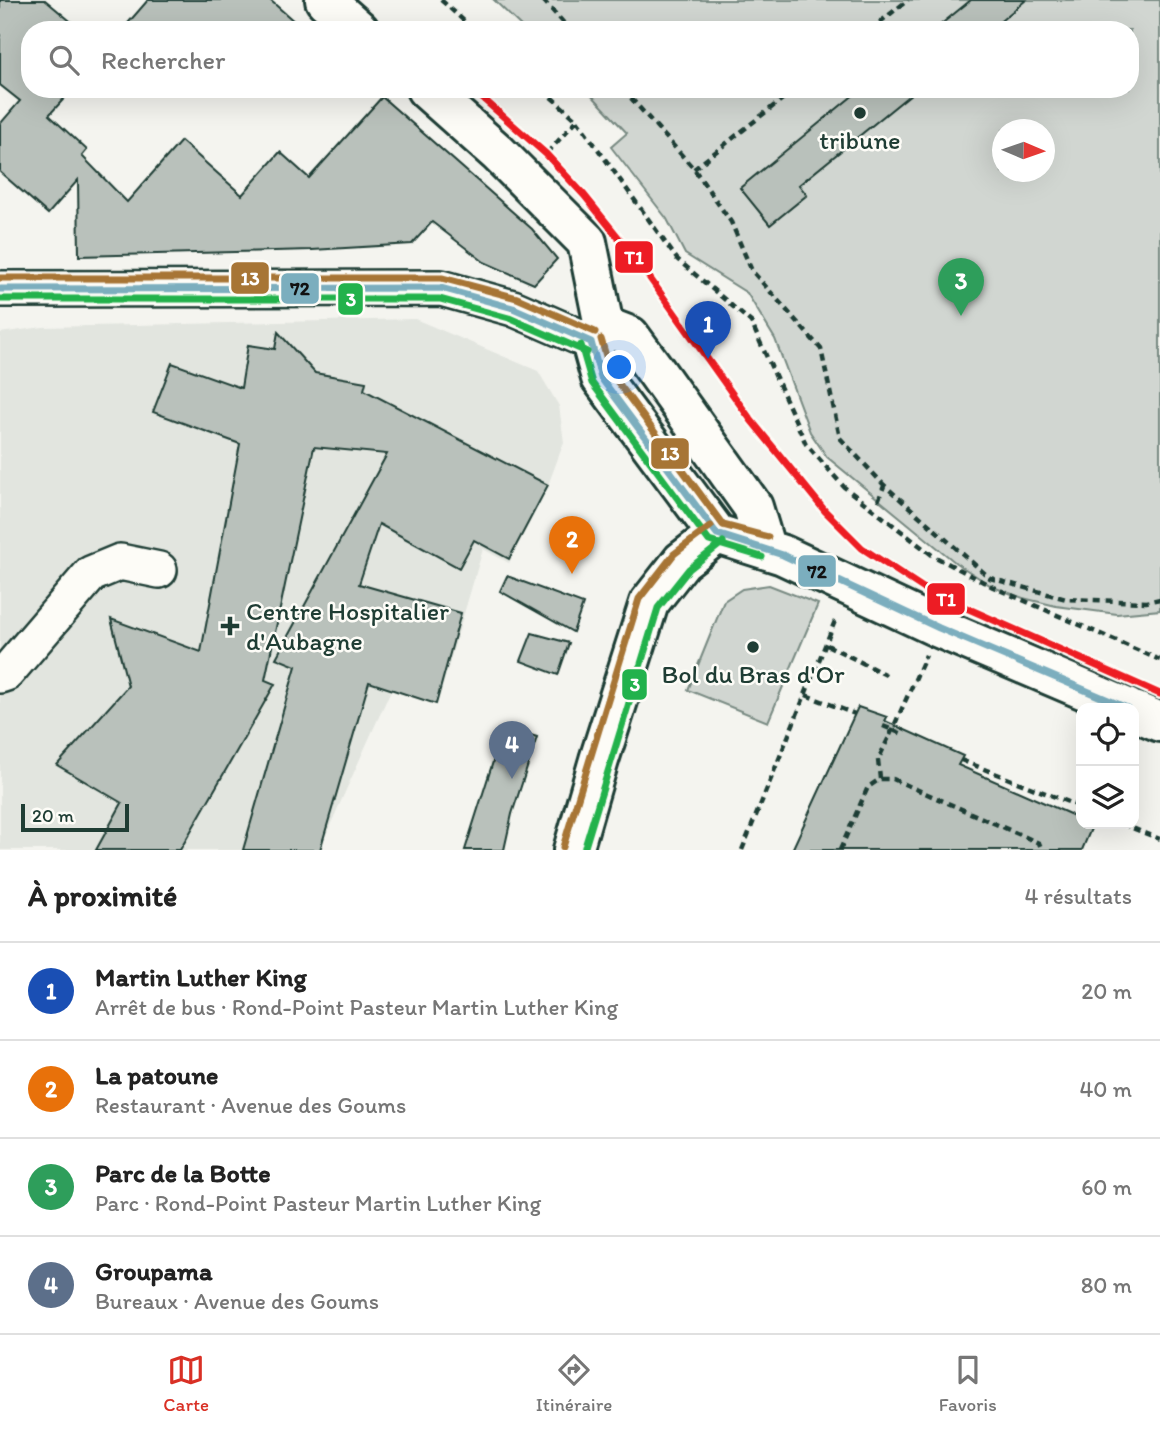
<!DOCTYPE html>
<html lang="fr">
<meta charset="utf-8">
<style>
:root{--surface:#fff;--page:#f6f6f6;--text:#222;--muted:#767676;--line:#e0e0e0;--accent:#d93025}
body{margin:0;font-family:Itim,sans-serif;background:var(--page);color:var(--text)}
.controls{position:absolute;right:21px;bottom:21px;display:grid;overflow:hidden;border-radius:14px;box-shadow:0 7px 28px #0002}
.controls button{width:63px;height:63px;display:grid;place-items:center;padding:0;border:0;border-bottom:2px solid var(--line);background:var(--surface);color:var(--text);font:35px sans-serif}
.compass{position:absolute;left:992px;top:119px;width:63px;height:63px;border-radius:50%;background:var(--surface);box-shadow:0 7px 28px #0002;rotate:92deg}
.scale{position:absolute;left:21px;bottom:18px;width:108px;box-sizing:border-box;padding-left:7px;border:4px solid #1f3d34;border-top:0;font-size:19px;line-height:24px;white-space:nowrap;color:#1f3d34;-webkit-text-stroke:5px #fdfcf7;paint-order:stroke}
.you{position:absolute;left:620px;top:368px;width:24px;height:24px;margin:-18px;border:5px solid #fff;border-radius:50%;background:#1a73e8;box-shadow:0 0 0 10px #1a73e833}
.badge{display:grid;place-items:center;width:46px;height:46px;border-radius:50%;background:var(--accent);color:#fff;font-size:23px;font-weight:700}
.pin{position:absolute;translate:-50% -58px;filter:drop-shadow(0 2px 4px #0008)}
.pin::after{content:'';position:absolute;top:37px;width:24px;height:21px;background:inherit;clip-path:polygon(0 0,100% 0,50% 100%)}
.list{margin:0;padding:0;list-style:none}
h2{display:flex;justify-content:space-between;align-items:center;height:91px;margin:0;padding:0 28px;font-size:30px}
h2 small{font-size:23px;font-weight:400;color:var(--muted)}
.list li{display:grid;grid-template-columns:46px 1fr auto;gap:21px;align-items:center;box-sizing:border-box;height:98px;padding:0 28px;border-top:2px solid var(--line)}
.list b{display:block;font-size:26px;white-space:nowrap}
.list p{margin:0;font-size:23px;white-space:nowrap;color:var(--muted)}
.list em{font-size:23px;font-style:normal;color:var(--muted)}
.icon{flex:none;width:38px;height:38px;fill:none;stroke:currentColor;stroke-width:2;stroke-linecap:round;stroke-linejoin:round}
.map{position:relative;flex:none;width:1160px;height:850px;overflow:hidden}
.search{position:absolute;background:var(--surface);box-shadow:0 7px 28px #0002;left:21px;right:21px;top:21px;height:77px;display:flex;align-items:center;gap:18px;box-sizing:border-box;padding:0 24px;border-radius:28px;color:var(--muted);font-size:26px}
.sheet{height:483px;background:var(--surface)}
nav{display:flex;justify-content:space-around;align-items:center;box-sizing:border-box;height:98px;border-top:2px solid var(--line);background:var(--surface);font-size:19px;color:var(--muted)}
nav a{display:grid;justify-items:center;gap:4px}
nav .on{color:var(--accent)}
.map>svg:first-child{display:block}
.built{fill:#e2e5df}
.green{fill:#d1d6d1;stroke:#788a82;stroke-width:2;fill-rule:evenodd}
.building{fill:#b9c1bb;stroke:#1f3d34;stroke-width:2}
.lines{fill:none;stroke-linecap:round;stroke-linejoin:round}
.minor-casing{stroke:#1f3d34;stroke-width:40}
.major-casing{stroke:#1f3d34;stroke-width:44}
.path{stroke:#1f3d34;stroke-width:4.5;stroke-dasharray:7 5;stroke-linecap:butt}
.minor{stroke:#fdfcf7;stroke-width:35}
.major{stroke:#fdfcf7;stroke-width:38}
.path-bridge{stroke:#1f3d34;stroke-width:4.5;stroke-dasharray:7 5;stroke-linecap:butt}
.bus-1-casing{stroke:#fdfcf7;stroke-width:12}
.bus-2-casing{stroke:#fdfcf7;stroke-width:12}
.bus-3-casing{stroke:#fdfcf7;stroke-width:12}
.bus-1{stroke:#7baebe;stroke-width:7}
.bus-2{stroke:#22b24c;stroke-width:7}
.bus-3{stroke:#a77535;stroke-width:7}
.tram-1-casing{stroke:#fdfcf7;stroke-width:12}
.tram-1{stroke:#ed1c24;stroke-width:7}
.poi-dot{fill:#1f3d34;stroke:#fdfcf7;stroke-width:2.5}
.labels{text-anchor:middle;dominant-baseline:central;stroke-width:5;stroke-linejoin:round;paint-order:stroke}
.poi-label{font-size:26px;fill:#1f3d34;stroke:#fdfcf7}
.line-badge{stroke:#fdfcf7;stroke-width:2.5}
.badge-label{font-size:19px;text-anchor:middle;font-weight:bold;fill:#fff}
.pale-badge-label{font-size:19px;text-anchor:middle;font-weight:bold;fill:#111}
</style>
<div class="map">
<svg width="1160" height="850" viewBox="0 0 1160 850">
<rect width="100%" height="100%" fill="#f4f4ef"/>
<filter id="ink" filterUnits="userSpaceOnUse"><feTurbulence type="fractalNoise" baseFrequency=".0143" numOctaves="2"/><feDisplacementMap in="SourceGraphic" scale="14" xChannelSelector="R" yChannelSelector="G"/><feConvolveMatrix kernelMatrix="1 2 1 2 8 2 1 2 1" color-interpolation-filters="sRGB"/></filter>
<g filter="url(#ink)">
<path class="built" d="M415 319 538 371 559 406 564 442 547 488 509 563 483 549 437 705 391 690 319 850H0V333L43 327Z"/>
<path class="green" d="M494 0H1160V610L1117 614 1056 606 1023 598 993 587 956 563 827 457 810 432 775 339 747 293 685 254 667 219 611 147 627 133 586 89H1130V30H525ZM1002 130H1044V172H1002Z
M769 585 818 604 768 722 688 690 724 601 742 589Z"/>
<path class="building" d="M0 0H45L81 30H30V89H73L49 115 87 150 82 156 127 202 181 141 242 195 280 152 309 178 382 97 532 229 557 259 534 284 484 262 432 222 412 244 312 250 79 256 78 180 48 214 0 172V124L20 101 0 85Z
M148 0H270L304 30H122Z
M971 0H1026L990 30H934Z
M861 89H917L799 185 807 195 770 225 740 188Z
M278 332 315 373 366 382 364 390 548 485 509 559 474 540 459 568 379 524 359 584 461 613 436 704 369 682 320 850H243L296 666 276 658 387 454 314 447 265 680 275 684 180 850H96L122 803 57 765 128 686 111 619 201 652 240 444 153 412 172 363 241 388 248 345 275 349Z
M507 576 583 604 573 632 500 591Z
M532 633 569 643 558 675 521 661Z
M858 707 887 717 885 721 963 756 958 765 1081 819V824H1093L1082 850H792Z
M504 727 537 737 512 814 504 850H465Z"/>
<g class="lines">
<defs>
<path id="minor" d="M0 289 441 288 513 308 591 342
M0 675 6 673 91 574 120 562 159 570"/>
<path id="major" d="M325 0 359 30
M426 89 498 153 587 242 604 326
M604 326 591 342 601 378 717 534 783 555 939 628 1127 708
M604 326 630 336 655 370 753 507 765 547
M1134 711 1160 722
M573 850 599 760 649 603 682 561 717 534"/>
</defs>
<use href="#minor" class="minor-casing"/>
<use href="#major" class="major-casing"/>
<path class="path" d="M441 0 474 30
M543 0 570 30
M870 30 908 0
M542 89 577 120 548 152
M623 89 694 169 731 222 752 271 821 349 840 438 884 485 990 578 1066 599 1146 602 1160 599
M577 120 677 259 751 322 806 444 844 487 932 555 993 587 1160 660
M694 169 795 89
M878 501 884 486
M827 645 886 675
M806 695 855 714
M883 726 905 735
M961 760 1081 807
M880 779 878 760 890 735
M1122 824 1160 839
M742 850 835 621
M840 850 868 787 880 779H893L1039 843 1042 850"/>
<use href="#minor" class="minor"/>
<use href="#major" class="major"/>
<path class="path-bridge" d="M890 735 926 655"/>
<defs>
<path id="bus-1" d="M0 289 441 288 513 308 591 342
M591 342 601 378 717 534 783 555 939 628 1127 708"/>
<path id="bus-2" d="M0 299H440L509 318 587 352
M581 345 592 383 709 541 762 557
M584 850 658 608 689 569 723 542"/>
<path id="bus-3" d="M0 278H442L517 298 595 332
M601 339 611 373 723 525 768 537
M563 847 639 599 674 554 711 526"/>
</defs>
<use href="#bus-1" class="bus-1-casing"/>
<use href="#bus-2" class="bus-2-casing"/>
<use href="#bus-3" class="bus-3-casing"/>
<use href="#bus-1" class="bus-1"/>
<use href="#bus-2" class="bus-2"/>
<use href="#bus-3" class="bus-3"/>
<defs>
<path id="tram-1" d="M472 89 546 154 584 195 639 263 751 420 825 511 862 548 926 590 1160 694"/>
</defs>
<use href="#tram-1" class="tram-1-casing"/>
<use href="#tram-1" class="tram-1"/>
</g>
</g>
<g class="poi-dot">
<circle cx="860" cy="113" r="7"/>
<path d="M226.5 615.5h7v7h7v7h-7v7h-7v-7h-7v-7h7z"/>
<circle cx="753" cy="647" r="7"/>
</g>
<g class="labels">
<g class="poi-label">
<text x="860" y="140">tribune</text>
<text x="246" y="611" text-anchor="start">Centre Hospitalier<tspan x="246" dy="30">d'Aubagne</tspan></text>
<text x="753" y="674">Bol du Bras d'Or</text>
</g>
</g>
<g class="line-badge">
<rect x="614" y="240" width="40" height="34" rx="7" fill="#ed1c24"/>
<rect x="230" y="261" width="40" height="34" rx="7" fill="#a77535"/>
<rect x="280" y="272" width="40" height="33" rx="7" fill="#7baebe"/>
<rect x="337" y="282" width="27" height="34" rx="7" fill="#22b24c"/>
<rect x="650" y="437" width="40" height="33" rx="7" fill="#a77535"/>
<rect x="797" y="554" width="40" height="34" rx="7" fill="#7baebe"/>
<rect x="926" y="582" width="40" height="34" rx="7" fill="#ed1c24"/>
<rect x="621" y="668" width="27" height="33" rx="7" fill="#22b24c"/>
</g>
<g class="badge-label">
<text x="634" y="264">T1</text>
<text x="250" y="285">13</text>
<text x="351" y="306">3</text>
<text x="670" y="460">13</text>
<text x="946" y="606">T1</text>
<text x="635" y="691">3</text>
</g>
<g class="pale-badge-label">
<text x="300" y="295">72</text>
<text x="817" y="578">72</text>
</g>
</svg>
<div class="controls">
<button><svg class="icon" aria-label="locate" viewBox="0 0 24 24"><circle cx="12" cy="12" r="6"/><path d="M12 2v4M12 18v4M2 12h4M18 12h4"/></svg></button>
<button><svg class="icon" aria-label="layers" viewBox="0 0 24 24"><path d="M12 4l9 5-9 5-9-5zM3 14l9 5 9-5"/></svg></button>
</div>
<svg class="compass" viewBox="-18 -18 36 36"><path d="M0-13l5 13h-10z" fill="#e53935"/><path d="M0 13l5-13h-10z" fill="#767676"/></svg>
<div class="scale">20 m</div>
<div class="you"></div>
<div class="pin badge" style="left:708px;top:359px;background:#1a4fb4">1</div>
<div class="pin badge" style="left:572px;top:574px;background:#e8710a">2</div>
<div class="pin badge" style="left:961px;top:316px;background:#2e9e5b">3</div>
<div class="pin badge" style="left:512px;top:779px;background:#5c6f8a">4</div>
<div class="search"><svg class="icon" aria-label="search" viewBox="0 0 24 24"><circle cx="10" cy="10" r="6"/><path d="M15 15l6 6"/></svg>Rechercher</div>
</div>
<section class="sheet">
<h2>À proximité<small>4 résultats</small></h2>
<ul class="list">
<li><span class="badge" style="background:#1a4fb4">1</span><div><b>Martin Luther King</b><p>Arrêt de bus · Rond-Point Pasteur Martin Luther King</p></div><em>20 m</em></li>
<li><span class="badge" style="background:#e8710a">2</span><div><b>La patoune</b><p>Restaurant · Avenue des Goums</p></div><em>40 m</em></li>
<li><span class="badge" style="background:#2e9e5b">3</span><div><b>Parc de la Botte</b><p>Parc · Rond-Point Pasteur Martin Luther King</p></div><em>60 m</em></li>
<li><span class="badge" style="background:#5c6f8a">4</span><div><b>Groupama</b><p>Bureaux · Avenue des Goums</p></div><em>80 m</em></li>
</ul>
</section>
<nav>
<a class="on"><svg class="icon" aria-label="map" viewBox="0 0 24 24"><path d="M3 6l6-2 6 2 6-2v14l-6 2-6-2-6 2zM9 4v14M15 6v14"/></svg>Carte</a>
<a><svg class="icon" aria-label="directions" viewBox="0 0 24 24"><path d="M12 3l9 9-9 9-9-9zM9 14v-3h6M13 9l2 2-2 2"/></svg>Itinéraire</a>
<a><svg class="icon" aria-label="saved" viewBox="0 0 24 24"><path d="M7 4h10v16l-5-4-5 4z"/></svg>Favoris</a>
</nav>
